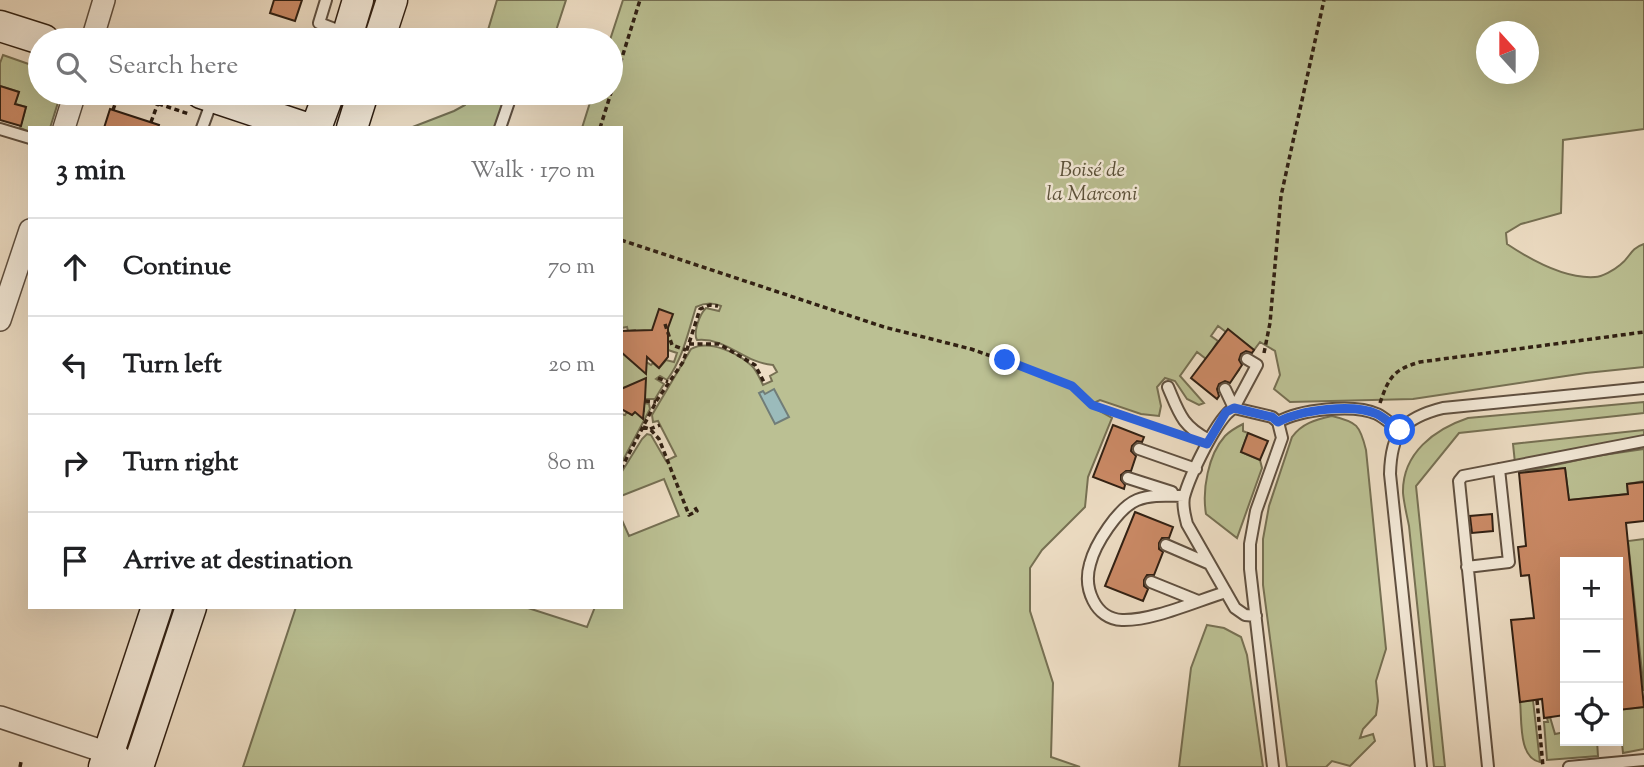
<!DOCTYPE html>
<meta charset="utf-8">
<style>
:root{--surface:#fff;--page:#f6f6f6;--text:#202124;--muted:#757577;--line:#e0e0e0}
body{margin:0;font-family:"Sorts Mill Goudy",serif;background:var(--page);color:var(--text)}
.controls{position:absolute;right:21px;bottom:21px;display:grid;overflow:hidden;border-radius:0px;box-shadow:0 7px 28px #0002}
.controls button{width:63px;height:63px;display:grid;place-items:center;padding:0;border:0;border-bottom:2px solid var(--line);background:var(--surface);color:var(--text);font:35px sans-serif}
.compass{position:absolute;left:1476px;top:21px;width:63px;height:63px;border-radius:50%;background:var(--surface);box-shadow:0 7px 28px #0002;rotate:339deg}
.stop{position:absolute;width:21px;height:21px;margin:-16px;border:5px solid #2563eb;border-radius:50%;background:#fff}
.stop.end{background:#2563eb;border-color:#fff;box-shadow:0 2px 7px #0008}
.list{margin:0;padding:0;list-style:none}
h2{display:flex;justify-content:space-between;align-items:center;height:91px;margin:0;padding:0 28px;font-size:30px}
h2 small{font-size:23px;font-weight:400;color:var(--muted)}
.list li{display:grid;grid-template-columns:46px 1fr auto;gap:21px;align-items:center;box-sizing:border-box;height:98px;padding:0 28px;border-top:2px solid var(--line)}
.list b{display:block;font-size:26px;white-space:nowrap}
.list em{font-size:23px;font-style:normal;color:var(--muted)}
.icon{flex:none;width:38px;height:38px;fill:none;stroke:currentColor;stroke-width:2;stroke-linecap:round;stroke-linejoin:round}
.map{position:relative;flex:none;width:1644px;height:767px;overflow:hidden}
.search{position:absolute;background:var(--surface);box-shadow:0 7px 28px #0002;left:28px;top:28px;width:595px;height:77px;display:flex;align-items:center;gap:18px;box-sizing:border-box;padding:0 24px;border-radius:38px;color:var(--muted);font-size:26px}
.panel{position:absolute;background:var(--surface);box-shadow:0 7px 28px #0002;left:28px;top:126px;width:595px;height:483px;border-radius:0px}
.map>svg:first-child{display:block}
.green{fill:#bbc093;stroke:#767053;stroke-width:2;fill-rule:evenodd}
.water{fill:#9bbbbb;stroke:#717d78;stroke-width:2}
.building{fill:#cb8a66;stroke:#312013;stroke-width:2}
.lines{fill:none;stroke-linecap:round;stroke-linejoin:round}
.service-casing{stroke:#605040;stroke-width:14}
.minor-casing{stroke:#605040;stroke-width:24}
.secondary-casing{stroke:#312013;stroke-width:33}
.path{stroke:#312013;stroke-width:3.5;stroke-dasharray:5 3.5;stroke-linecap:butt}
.service{stroke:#f4ead9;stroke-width:10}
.minor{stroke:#f4ead9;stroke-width:21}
.secondary{stroke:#f4ead9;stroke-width:30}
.route{stroke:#2563eb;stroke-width:9}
.labels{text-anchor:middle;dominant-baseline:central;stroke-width:5;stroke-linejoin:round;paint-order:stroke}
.park-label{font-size:21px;font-style:italic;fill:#5a5039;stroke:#f4ead9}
</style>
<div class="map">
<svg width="1644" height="767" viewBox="0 0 1644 767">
<rect width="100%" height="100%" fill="#eedec5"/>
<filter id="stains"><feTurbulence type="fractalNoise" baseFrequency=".00286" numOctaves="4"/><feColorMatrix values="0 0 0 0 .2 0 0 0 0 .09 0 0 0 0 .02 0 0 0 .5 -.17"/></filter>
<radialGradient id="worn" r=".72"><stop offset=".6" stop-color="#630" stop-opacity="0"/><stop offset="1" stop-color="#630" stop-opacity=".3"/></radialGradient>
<path class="green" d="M497 0H566L553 40H485Z
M623 0H1644V129L1563 140 1561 213 1521 224 1506 233 1507 244C1531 260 1566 279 1595 277 1602 277 1614 270 1620 265 1631 257 1629 249 1644 244V367L1586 373 1413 399 1290 402 1274 389 1280 375 1275 351 1260 342 1254 350 1228 330 1226 332 1218 326 1211 336 1218 341 1213 349 1239 370 1232 379 1197 352 1180 376 1204 403 1199 405 1187 399 1175 381 1165 378 1157 387 1161 406 1159 416 1141 414 1100 400 1089 405 1112 418 1088 477 1085 507 1042 550 1030 568V611L1053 683 1051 757 1080 767H243L296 607H525L587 627 595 607H621V518L629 536 679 516 664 479 621 496V473L642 439 647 434 651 435 666 461 676 456 658 421 653 422 652 415 691 349C709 339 738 353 752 366 757 371 760 379 763 385L772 381 770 376 777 372 773 365C744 363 726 337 697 340 693 333 699 315 706 308L719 311 721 306C712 302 704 303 696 307 688 333 683 358 667 380L660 376 656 379 664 384 655 399H645L626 387 621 389V352C630 360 642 358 651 365L653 363 659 368 666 360 674 362 677 353 668 350V341L636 333 635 330 628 331 627 327 621 328V128H582L593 93H611L610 40ZM1486 32H1528V74H1486Z
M3 55 40 68V93H61L50 128H30V132L20 128 26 107 15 104 19 92 0 86V63Z
M469 93H506L495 128H410L454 111 465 105Z
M1644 402V413L1459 433 1416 486 1445 767H1434L1409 526C1407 516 1404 504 1403 493 1402 453 1435 429 1468 418Z
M644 403 649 404 650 409 621 464V414L625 415 627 412 632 415 635 412 644 411Z
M1332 416C1357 422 1360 425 1366 450L1386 649 1376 681 1378 701 1376 715 1363 729 1360 738 1373 734 1375 741 1350 766 1332 761 1326 767H1287L1263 585V539L1269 506 1292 437C1302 423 1315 420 1332 416Z
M1243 424V431L1248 433 1241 452 1260 460 1262 468 1237 538 1206 514C1202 490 1208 455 1225 436 1230 431 1237 427 1243 424Z
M1644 430V436L1515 463 1513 444Z
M1644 449V481L1627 484 1628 494 1569 500 1565 468 1519 473 1596 456Z
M1644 539V691L1628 541Z
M1207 625 1224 628 1241 637 1247 655 1263 767H1179L1191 668Z
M1533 700 1540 762C1518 758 1522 719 1520 701Z
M1644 707V749L1623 753 1621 733 1618 731V710Z
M1550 717 1555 734 1565 732V741H1597L1598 756 1547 760 1544 722H1548L1547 718Z"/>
<path class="water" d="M774 389 789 417 775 424 759 393 763 391 765 394Z"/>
<path class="building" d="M274 0H302L295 21 270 13Z
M0 86 19 92 15 104 26 107 21 126 0 120Z
M110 109 159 125 158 128H104Z
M659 309 673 314 668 328V357L659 368 647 357 646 374 621 352V331L652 330Z
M1228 329 1254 350 1252 353 1246 351 1241 354 1239 360 1242 365 1230 383 1225 381 1219 384 1217 389 1219 396 1217 399 1191 378Z
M646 378 645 399 643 419 635 412 632 415 621 409V389Z
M1113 425 1144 437 1142 442 1137 441 1132 446 1131 451 1136 456 1131 471H1126L1121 475V480L1125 485 1124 489 1093 477Z
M1248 433 1268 441 1260 460 1241 452Z
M1565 468 1569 500 1628 494 1627 484 1644 482V521L1626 523 1644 707 1618 710V562H1565V715L1544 718 1542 699 1520 702 1511 620 1534 618 1529 575 1521 576 1518 547 1526 546 1519 473Z
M1135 512 1173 527 1169 538H1162L1159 543V549L1163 552 1154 575H1147L1144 580V586L1148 589 1143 601 1105 586Z
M1492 514 1493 531 1472 533 1470 516Z"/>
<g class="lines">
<defs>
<path id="service" d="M326 0 319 23 345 33
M202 128 213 98
M500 128 512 93
M0 129 30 138
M1168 387C1179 413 1182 426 1209 440
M1225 389 1234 408
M1234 408 1257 365 1247 359
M1278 422C1299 410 1353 403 1377 414 1385 418 1392 425 1400 430
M1139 449 1196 469
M1128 478 1172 492
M1184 496C1169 496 1152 494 1137 500 1118 508 1095 544 1090 564 1083 588 1095 619 1122 620 1153 621 1196 601 1226 592
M1166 545 1210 564
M1467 567 1509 562 1499 469
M1151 582 1198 601
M1256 616 1245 615 1235 608 1187 524C1185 515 1182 507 1184 497 1189 478 1217 417 1234 408L1272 417 1278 422 1282 438 1256 511 1250 544V569L1273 767
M1421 767 1390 474C1391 432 1403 418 1443 408L1644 388
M1488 767 1459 481 1463 476 1644 441
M1569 767 1644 760"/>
<path id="minor" d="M92 40 104 0
M64 128 75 93
M0 320 30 230
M0 717 120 757"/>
<path id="secondary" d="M0 26 44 40
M346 40 358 0
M379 40 392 0
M201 93 306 128
M316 128 329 93
M352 128 363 93
M104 767 157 607
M138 767 191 607"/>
</defs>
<use href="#service" class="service-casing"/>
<use href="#minor" class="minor-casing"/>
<use href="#secondary" class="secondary-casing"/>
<path class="path" d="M126 93 189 114
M113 110 119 93
M151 122 158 103
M600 128 640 0
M621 240 884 327 971 349 1005 361 1072 386 1092 405 1178 435
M665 324 672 345 686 350
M689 344H719L755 365 765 384
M1264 353 1270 323 1281 196 1324 0
M658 378 668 382
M645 401 656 402
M1380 403C1389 377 1393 370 1420 362L1644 332
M643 427 650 429 659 439 689 515 697 511 694 506
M650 429 660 425
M621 469 657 400 683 362 700 309 710 305 718 306
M1537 700 1543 767
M20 767 21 762"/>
<use href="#service" class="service"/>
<use href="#minor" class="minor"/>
<use href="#secondary" class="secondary"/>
</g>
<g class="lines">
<path class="route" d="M1005 360 1072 386 1092 405 1207 444 1226 412 1234 408 1272 417 1278 422C1300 410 1353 403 1377 414 1385 418 1392 425 1400 430"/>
</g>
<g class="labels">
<g class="park-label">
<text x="1092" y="171">Boisé de<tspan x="1092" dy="24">la Marconi</tspan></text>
</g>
</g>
<rect width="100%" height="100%" filter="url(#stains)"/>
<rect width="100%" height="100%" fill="url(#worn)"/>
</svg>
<div class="controls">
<button>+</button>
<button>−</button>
<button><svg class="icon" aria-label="locate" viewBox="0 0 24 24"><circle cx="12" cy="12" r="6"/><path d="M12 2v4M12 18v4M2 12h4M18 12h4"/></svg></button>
</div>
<svg class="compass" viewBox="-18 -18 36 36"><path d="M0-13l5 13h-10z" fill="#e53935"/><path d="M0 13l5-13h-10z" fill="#757577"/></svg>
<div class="stop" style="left:1400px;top:430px"></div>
<div class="stop end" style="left:1005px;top:360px"></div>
<div class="search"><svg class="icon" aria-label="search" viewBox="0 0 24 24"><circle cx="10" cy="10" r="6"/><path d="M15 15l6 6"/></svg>Search here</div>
<section class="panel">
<h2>3 min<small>Walk · 170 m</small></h2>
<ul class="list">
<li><svg class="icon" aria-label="ahead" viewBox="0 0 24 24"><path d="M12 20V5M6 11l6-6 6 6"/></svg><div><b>Continue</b></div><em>70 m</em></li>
<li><svg class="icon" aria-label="left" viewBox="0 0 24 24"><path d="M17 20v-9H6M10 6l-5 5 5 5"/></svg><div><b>Turn left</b></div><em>20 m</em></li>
<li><svg class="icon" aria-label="right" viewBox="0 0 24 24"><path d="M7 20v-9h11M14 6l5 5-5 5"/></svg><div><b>Turn right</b></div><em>80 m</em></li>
<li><svg class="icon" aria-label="arrive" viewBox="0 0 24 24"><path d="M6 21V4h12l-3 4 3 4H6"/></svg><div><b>Arrive at destination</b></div></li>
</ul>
</section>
</div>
